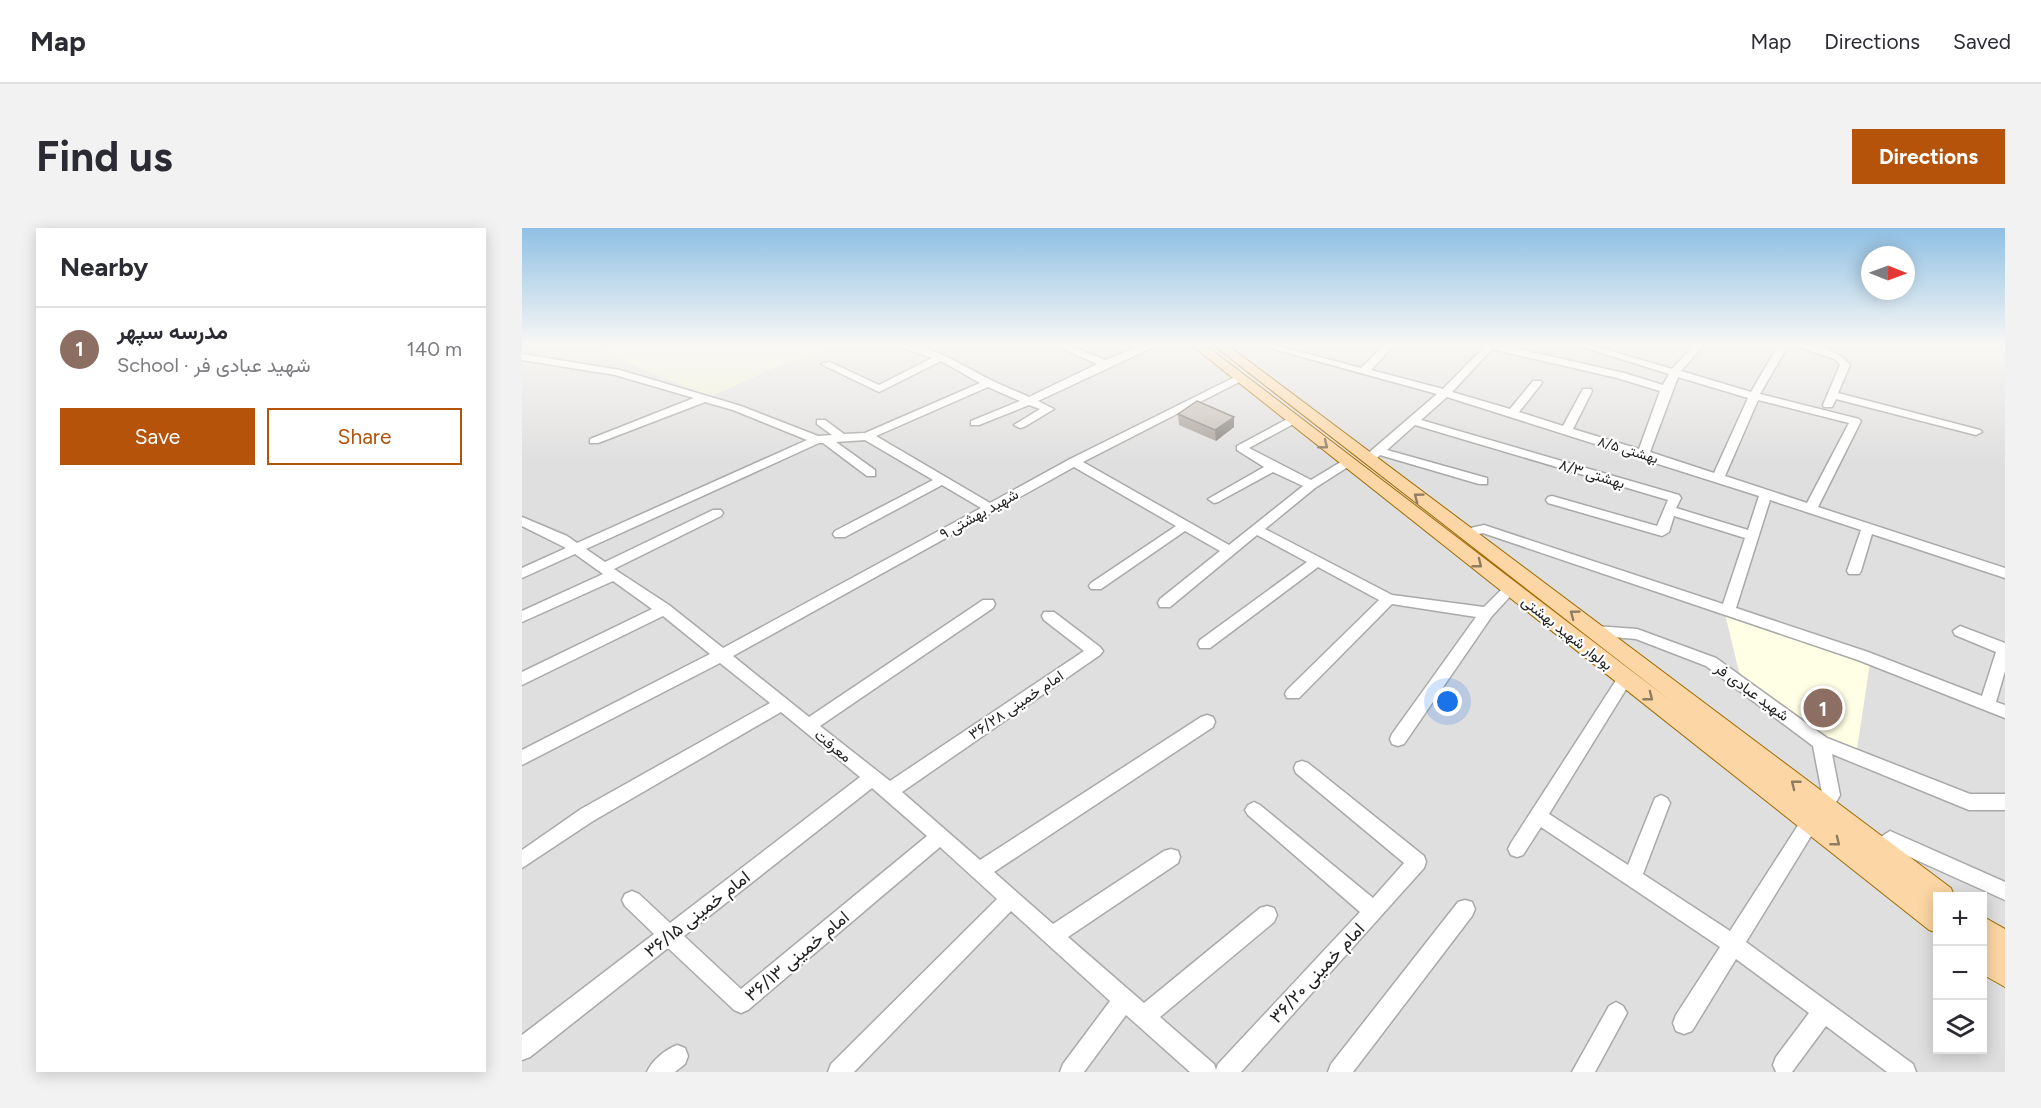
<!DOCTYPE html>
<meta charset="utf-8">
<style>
:root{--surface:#fff;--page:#f2f2f3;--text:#2b2b33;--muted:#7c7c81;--line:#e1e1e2;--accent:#b45309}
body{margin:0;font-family:Figtree,Vazirmatn,sans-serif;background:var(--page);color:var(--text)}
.controls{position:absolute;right:18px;bottom:18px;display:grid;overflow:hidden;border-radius:0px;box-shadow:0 3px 15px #0003}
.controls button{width:54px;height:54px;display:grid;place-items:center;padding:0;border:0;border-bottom:2px solid var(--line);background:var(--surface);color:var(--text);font:30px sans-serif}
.compass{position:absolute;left:1339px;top:18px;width:54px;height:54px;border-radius:50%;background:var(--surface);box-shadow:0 3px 15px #0003;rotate:91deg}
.you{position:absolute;left:926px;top:474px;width:21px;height:21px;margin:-15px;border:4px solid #fff;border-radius:50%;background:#1a73e8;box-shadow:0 0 0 9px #1a73e833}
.badge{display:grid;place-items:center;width:39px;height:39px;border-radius:50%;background:var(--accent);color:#fff;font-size:20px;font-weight:700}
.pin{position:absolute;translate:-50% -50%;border:3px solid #fff;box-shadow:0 2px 6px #0006}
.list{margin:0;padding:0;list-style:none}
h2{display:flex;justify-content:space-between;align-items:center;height:78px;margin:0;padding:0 24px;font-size:26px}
h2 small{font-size:20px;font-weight:400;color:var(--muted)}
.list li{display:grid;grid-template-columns:39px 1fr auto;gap:18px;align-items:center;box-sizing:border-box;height:84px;padding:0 24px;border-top:2px solid var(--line)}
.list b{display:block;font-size:22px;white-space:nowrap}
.list p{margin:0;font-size:20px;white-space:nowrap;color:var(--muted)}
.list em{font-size:20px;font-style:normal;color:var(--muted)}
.actions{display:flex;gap:12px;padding:18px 24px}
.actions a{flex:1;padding:14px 0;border:2px solid var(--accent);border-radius:0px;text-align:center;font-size:21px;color:var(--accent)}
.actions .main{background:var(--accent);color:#fff}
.icon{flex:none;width:33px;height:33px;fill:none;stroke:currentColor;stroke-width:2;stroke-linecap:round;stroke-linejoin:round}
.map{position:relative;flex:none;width:1483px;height:844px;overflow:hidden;border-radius:0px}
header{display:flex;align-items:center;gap:36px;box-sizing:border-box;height:84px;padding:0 30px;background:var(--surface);border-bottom:2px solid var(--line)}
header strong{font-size:28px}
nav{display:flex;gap:33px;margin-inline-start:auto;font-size:21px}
.intro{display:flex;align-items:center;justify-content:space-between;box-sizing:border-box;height:144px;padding:0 36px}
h1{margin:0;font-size:42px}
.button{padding:15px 27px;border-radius:0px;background:var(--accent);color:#fff;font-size:21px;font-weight:700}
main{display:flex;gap:36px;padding:0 36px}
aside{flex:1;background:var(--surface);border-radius:0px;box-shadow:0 3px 15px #0003}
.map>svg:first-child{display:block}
.residential{fill:#e0dfdf;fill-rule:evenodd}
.education{fill:#ffffe5}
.farmland{fill:#eef0d5}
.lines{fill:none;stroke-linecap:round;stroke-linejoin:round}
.minor-casing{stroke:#a9a9a9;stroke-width:3}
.major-casing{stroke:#a06b00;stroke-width:2}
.minor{fill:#fff;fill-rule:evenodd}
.major{fill:#fcd6a4;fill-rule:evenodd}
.wall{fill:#aba49e}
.shaded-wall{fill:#8b8681}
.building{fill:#c7bfb8;stroke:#8b8681;stroke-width:1.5}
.oneway{stroke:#8f7c63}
.labels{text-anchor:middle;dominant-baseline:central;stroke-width:4.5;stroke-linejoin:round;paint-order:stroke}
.far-street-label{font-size:14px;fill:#222;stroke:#fff}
.street-label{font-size:15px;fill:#222;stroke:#fff}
.near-street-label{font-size:18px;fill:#222;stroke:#fff}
</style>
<header>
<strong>Map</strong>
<nav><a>Map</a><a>Directions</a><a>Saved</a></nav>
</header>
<div class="intro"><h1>Find us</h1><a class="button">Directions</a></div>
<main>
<aside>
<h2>Nearby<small></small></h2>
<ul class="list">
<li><span class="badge" style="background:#8d6e63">1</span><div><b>مدرسه سپهر</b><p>School · شهید عبادی فر</p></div><em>140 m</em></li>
</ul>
<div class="actions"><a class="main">Save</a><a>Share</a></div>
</aside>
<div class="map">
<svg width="1483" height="844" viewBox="0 0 1483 844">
<rect width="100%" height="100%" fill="#f2efe9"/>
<path class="residential" d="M0 116H1483V844H0ZM1416 668H1460V822H1416Z"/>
<path class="education" d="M1203 386 1348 435 1335 521 1304 509 1219 452Z"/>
<path class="farmland" d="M94 116H313L283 132H270L188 169 77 123Z"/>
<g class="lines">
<defs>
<path id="minor" d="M369 116C405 113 437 136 469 152 481 158 494 163 507 169L575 136 530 116H543L583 132 625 116H638L516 173 532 181 502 199 498 200 492 197 518 181 507 177 457 197H449V193L498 173 466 159 354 208 468 275 548 231 717 147 721 148V152L561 234 707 317 781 258 751 244 696 274 692 275 686 271 742 239 715 222V218L767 190H775V194L727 220 789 252 822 232H830L832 235 793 260 743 301 870 367 962 379 983 358H993L995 361 970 388 882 516 876 518 870 516 868 511 870 506 954 389 870 376 777 470H765L763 466 765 462 857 372 796 339 688 420H678L676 416 678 412 785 334 735 307 648 379H638L636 375 638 371 698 323 663 303 579 361H569L567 358 569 355 654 298 552 239 211 428 287 489 461 372H471L473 376 471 380 298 498 368 553 562 423 522 392 520 388 522 384H532L578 419 581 423 578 427 380 564 458 632 679 489 685 487 691 489 693 494 691 499 472 644 531 696 642 623 649 621 656 623 658 629 656 635 546 709 622 775 738 680 745 678 752 680 755 687 752 694 638 789 692 836 694 842 696 836 838 684 726 587 723 582 726 577 732 574 738 577 851 670 882 635 774 545 772 540 774 535 780 533 786 535 902 628 904 634 902 640 719 844H668L604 787 562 844H538L541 836 588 773 489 683 332 844H306L309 836 475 671 418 619 226 782 219 785 212 782 146 720 8 829 0 832V807L132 706 103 678 100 672 103 666 110 663 117 666 148 695 338 549 259 484 71 593 0 640V622L59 581 248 475 198 435 0 537V522L188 426 141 388 0 457V444L130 381 91 353 0 394V383L81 346 53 326 0 350V340L44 320 0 298V289L45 308 55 315 285 212 211 182 183 174 76 215H68V211L172 170 93 147 0 132V126L98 142 219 178 296 208 310 207 295 196V192H303L322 206 343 205 458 155 419 133 357 164 299 136 308 134 357 157 410 130ZM343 212 411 252 313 303 311 306 313 309H323L420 257 459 280 201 420 147 377 92 341 199 288 201 285 199 282H191L83 334 64 321 297 215H301L345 248H353V242L314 214ZM350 560 405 608 219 761 162 708Z
M733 116H748L839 140 863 116H873L849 142 921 161 965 116H975L1102 145 1141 157 1147 146 1051 116H1065L1150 141 1173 116H1183L1159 143 1229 164 1257 116H1267L1238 166 1337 191 1339 193 1296 279 1483 340V350L1350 306 1339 343 1337 346H1327L1325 343 1339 302 1248 272 1214 380 1346 424 1460 468 1474 424 1433 407 1431 403 1438 398 1483 415V443L1474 474 1483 477V490L1336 432 961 305 945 309 940 308 938 305 940 302 962 297 1201 376 1223 310 1152 288 1147 304 1140 308 1026 275 1024 272 1026 269 1030 268 1135 298 1146 272 893 197 865 222 965 250V256H957L858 227 851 234H843V228L915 166ZM970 121 1095 150 1138 163 1117 221 1051 201 1070 163 1069 161H1061L1041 198 997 184 1020 155 1019 153H1011L988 181 930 164ZM1156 149 1226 170 1192 245 1128 224ZM925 169 1237 268 1226 302 1154 280 1159 270 1157 267 899 192ZM1236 172 1327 195 1285 275 1203 248Z
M1267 116C1287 114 1316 121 1328 137L1316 165 1458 202 1460 204 1454 207 1314 171 1310 179H1302L1301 177 1318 137 1313 131Z
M1073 398 1115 401 1194 430 1305 510 1448 566H1483V582H1447L1310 526 1318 567C1313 577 1307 587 1295 582L1292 577 1300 565 1291 518 1184 438 1114 411 1068 407 1066 403Z
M1103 444 1108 446 1111 450 1027 586 1106 637 1133 570 1139 567 1145 570 1148 575 1121 646 1208 703 1282 588 1288 586 1294 588 1297 594 1294 600 1224 714 1391 836 1394 844H1365L1304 798 1270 844H1254L1251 837 1254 829 1287 785 1214 731 1170 803 1162 806 1154 803 1151 795 1154 787 1198 719 1019 599 1001 627 995 629 989 627 986 621 989 615 1098 446Z
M1368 603 1483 654V672L1370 621 1357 628 1351 626 1348 620 1351 614Z
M943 672 950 674 953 681 950 688 831 844H806L809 836 936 674Z
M1094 774 1101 778 1105 785 1073 844H1050L1087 778Z
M155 817 163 820 166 828 163 836 153 844H125C130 832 143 822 155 817Z"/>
<path id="major" d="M668 116H682L1149 473 690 116H704L1429 660 1432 668H1416V705L1407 702Z
M1460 688 1483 701V759L1460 746Z"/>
</defs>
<use href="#minor" class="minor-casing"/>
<use href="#major" class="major-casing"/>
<use href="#minor" class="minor"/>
<use href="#major" class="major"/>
</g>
<path class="wall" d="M656 186 712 199 694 213 657 197Z"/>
<path class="shaded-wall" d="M712 189V199L694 213 693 202Z"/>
<path class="building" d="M675 173 712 189 693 202 656 186Z"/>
<defs><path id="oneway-chevron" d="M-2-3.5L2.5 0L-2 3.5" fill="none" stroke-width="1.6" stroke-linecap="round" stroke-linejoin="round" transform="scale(1.5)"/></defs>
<g class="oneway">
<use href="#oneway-chevron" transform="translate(802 217) rotate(39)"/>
<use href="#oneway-chevron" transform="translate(896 269) rotate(-143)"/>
<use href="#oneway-chevron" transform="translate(956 336) rotate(38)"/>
<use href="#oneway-chevron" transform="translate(1052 386) rotate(-143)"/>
<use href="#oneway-chevron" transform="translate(1127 469) rotate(38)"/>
<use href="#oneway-chevron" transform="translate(1273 556) rotate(-142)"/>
<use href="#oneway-chevron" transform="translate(1314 614) rotate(38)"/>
</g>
<linearGradient id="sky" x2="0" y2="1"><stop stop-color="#8fc0e4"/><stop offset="0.5" stop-color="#f9f8f5"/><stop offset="1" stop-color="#f9f8f5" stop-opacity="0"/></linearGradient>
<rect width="1483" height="234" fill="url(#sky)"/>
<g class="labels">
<g class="far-street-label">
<text transform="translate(1106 222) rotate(17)">بهشتی ۸/۵</text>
</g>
<g class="street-label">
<text transform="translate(1070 246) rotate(17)">بهشتی ۸/۳</text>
<text transform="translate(457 286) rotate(-29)">شهید بهشتی ۹</text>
<text transform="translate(1045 405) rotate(38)">بولوار شهید بهشتی</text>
<text transform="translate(1230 464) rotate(36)">شهید عبادی فر</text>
<text transform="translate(494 477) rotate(-34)">امام خمینی ۳۶/۲۸</text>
<text transform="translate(311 518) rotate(39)">معرفت</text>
</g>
<g class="near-street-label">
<text transform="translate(175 686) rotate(-38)">امام خمینی ۳۶/۱۵</text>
<text transform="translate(275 728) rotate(-40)">امام خمینی ۳۶/۱۳</text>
<text transform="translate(795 745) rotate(-47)">امام خمینی ۳۶/۲۰</text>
</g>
</g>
</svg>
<div class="controls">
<button>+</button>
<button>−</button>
<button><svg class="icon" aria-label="layers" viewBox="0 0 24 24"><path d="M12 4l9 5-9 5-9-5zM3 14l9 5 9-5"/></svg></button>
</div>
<svg class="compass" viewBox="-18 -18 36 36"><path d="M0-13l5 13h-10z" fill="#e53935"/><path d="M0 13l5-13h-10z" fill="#7c7c81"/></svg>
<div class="you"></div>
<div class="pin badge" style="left:1301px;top:480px;background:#8d6e63">1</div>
</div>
</main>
